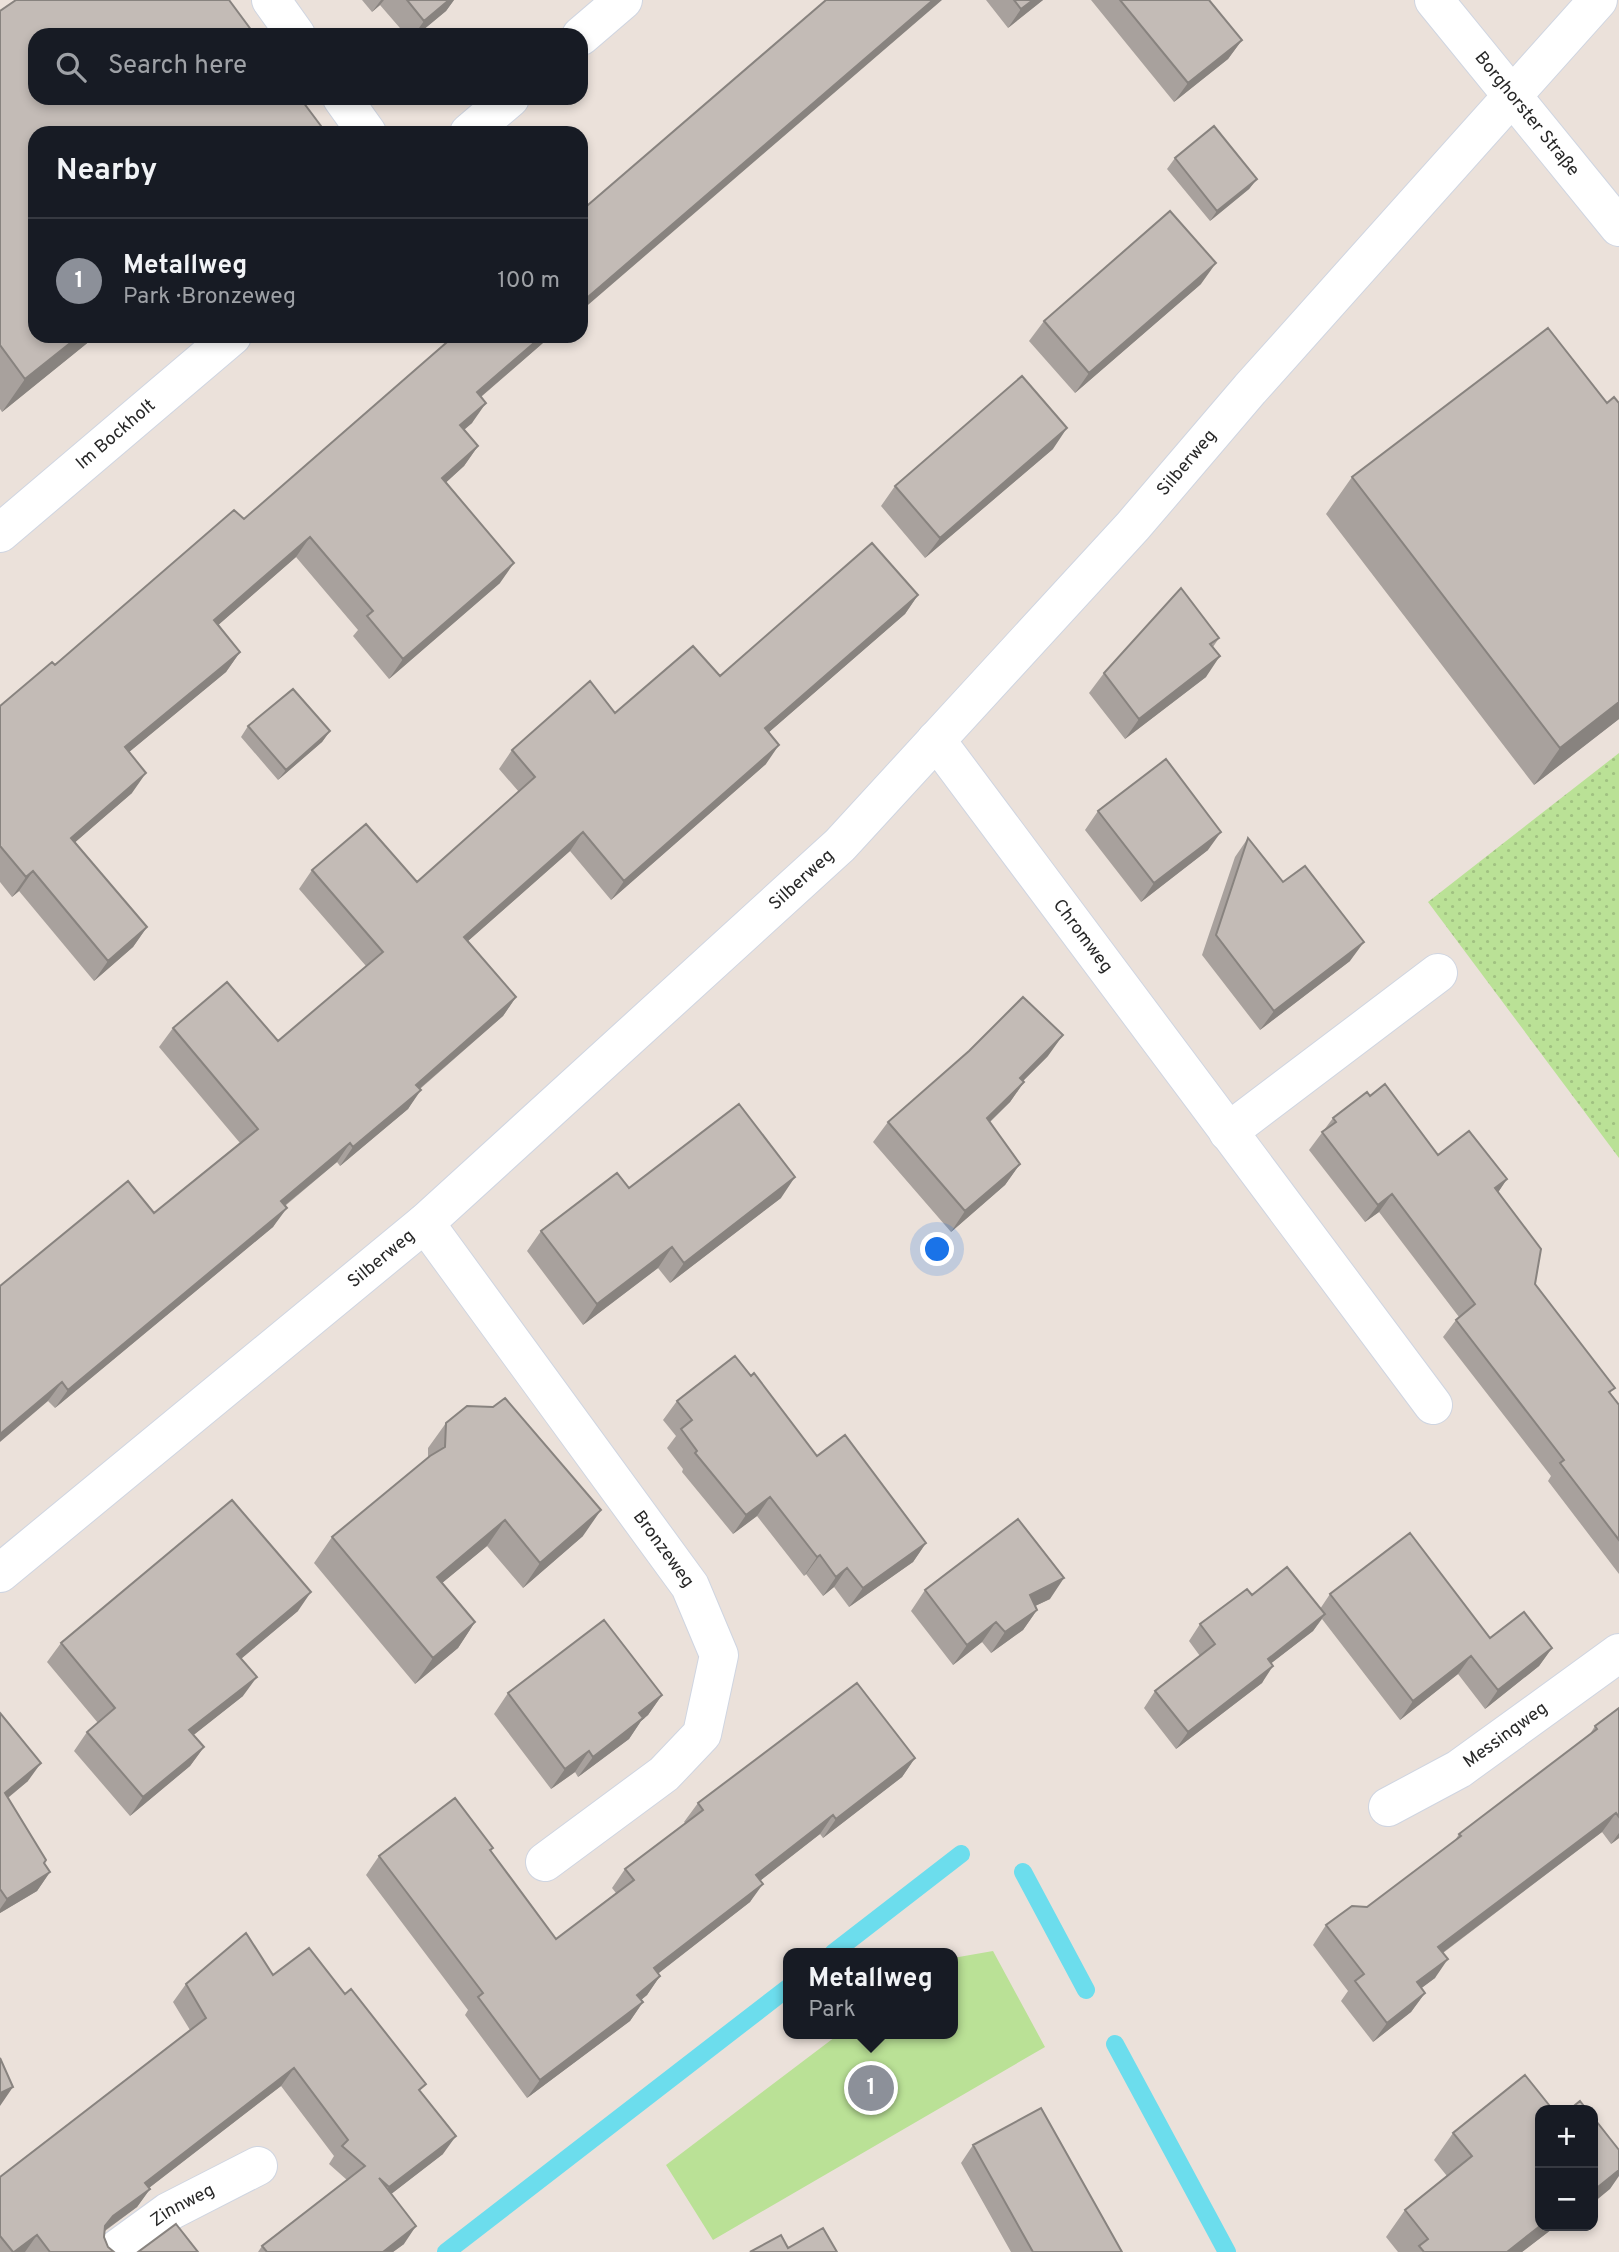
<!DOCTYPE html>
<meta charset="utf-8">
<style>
:root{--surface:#171b24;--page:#20242c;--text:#f1f3f6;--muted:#9ea1a6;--line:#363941;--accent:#8c9099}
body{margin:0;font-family:Overpass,sans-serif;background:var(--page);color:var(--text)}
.controls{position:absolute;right:21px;bottom:21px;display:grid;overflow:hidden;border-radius:14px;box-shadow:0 4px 10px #0003}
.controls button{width:63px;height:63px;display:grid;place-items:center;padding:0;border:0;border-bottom:2px solid var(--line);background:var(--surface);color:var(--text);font:35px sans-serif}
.you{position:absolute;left:938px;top:1250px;width:24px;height:24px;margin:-18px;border:5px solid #fff;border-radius:50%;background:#1a73e8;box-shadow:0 0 0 10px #1a73e833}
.badge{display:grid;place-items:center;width:46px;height:46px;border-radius:50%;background:var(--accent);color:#fff;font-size:23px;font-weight:700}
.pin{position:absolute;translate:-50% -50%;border:4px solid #fff;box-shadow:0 2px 7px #0006}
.popup{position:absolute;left:783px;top:1948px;width:175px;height:91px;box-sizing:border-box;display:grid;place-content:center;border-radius:14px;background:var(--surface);filter:drop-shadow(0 2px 5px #0005);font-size:23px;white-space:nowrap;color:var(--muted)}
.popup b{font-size:26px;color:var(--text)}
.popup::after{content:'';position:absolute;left:50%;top:100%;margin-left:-14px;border:14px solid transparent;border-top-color:var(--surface)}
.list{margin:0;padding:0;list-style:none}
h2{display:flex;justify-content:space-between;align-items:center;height:91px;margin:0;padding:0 28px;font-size:30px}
h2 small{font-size:23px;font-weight:400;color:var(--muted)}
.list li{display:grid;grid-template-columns:46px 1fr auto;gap:21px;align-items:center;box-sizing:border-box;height:126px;padding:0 28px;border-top:2px solid var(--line)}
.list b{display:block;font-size:26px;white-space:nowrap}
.list p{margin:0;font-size:23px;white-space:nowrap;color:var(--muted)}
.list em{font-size:23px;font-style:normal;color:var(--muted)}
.icon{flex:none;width:38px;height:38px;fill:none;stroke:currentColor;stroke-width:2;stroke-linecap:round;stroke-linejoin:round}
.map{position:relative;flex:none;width:1619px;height:2252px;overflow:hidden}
.search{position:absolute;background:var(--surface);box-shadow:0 4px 10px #0003;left:28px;top:28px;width:560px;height:77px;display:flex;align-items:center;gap:18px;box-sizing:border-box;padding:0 24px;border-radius:21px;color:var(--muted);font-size:26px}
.panel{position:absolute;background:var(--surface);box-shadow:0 4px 10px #0003;left:28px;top:126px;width:560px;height:217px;border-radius:21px}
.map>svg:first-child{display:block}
.grass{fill:url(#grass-dots)}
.park{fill:#bae196}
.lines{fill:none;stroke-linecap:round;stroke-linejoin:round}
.stream{stroke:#6cdded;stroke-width:18}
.minor-casing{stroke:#cfd5e1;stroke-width:40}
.tertiary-casing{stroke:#cfd5e1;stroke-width:40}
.secondary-casing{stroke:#cfd5e1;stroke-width:40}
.minor{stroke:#fff;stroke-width:38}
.tertiary{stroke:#fff;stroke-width:38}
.secondary{stroke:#fff;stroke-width:38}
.wall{fill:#a8a19d}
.shaded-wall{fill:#88837f}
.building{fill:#c3bbb6;stroke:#88837f;stroke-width:2}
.labels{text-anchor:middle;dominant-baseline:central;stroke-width:7;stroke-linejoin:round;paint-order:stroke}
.street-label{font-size:18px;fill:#282828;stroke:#fff}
</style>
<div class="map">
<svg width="1619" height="2252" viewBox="0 0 1619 2252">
<defs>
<pattern id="grass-dots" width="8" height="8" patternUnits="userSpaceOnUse" patternTransform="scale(1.75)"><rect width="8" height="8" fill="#bae196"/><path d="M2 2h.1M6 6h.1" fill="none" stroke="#a0c181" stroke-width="1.8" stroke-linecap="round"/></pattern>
</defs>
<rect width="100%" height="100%" fill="#ebe1da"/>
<path class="grass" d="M1619 753V1158L1428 902Z"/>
<path class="park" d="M993 1951 1045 2047 713 2240 666 2165 839 2034H953V1958Z"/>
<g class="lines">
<path class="stream" d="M1023 1872 1086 1990
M833 1953 961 1854
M1115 2044 1227 2252
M446 2252 789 1987"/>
<defs>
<g id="minor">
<path d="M271 0 296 35"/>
<path d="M581 36 623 0"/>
<path d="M342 98 367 133"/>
<path d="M469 133 510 98"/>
<path id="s1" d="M0 533 232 336"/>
<path id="s2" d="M936 740 1433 1405"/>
<path d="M1228 1132 1438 973"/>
<path id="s3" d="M425 1223 690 1586 719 1655 702 1734 664 1774 545 1862"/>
<path id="s4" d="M1388 1807 1459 1769 1619 1653"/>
<path id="s5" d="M113 2252 168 2212 258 2166"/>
</g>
<g id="tertiary">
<path id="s6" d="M0 1573 425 1223 840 845 1133 526 1250 389 1598 0"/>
</g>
<g id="secondary">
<path id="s7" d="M1434 0 1619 227"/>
</g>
</defs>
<use href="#minor" class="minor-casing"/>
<use href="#tertiary" class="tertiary-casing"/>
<use href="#secondary" class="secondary-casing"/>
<use href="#minor" class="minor"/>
<use href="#tertiary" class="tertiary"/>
<use href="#secondary" class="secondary"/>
</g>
<path class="wall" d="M362 0H454L446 11 417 35H406L380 5 372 12Z
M986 0H1043L1008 28Z
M1091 0H1209L1242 40 1228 59 1174 102Z
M0 11 324 130 322 133H35L96 336 2 412 0 409Z
M1175 158 1257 179 1249 189 1210 221 1167 169Z
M1201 284 1075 393 1029 341 1044 321Z
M445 336H551L481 397 472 423 464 430 478 446 464 466 445 483 500 583 389 679 353 636 358 630 296 557 218 625 240 652 226 672 129 752 132 793 75 842 147 927 133 947 94 981 19 891 12 897 0 882V706L244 519 448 341 444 337Z
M1607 403 1619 719 1534 785 1326 514 1352 477Z
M1053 449 925 558 881 506 895 486Z
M918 595 905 614 769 732 766 764 611 900 570 851 468 941 516 997 503 1016 420 1089 408 1109 340 1166 337 1162 285 1206 273 1227 55 1408 48 1401 154 1213 240 1143 159 1047 173 1028 278 1041 366 966 299 889 312 870 417 882 519 792 499 769 512 750 720 676Z
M1219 638 1213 647 1206 677 1125 739 1089 693 1104 673Z
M248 726 330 731 322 742 278 780 241 737Z
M1098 811 1208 850 1141 902 1085 830Z
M1248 838 1283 882 1350 961 1260 1030 1202 955 1235 857Z
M1048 1056 1023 1081 1024 1082 1010 1102 990 1122 1020 1164 1005 1185 951 1232 873 1142 888 1122Z
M1370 1096 1438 1155 1507 1179 1498 1192 1535 1284 1619 1405V1574L1548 1481 1551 1476 1443 1337 1456 1320 1459 1317 1379 1212 1365 1222 1309 1150 1333 1118Z
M629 1188 781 1198 670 1283 658 1268 583 1325 527 1251 541 1231Z
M751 1376 817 1456 926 1543 913 1562 849 1607 834 1587 823 1596 806 1574 804 1576 757 1516 733 1534 682 1472 683 1469 667 1448 676 1436 663 1420 677 1401Z
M446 1423 583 1536 523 1588 487 1546 442 1583 475 1622 458 1648 415 1684 314 1563 332 1537 428 1458V1448Z
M925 1590 1050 1599 1035 1606 1037 1610 1023 1630 991 1653 982 1642 953 1665 911 1611Z
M1330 1594 1490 1638 1552 1648 1539 1666 1485 1709 1458 1674 1400 1720 1322 1619 1313 1631 1271 1663 1262 1683 1176 1749 1144 1708 1155 1691 1200 1656 1189 1641 1200 1624 1252 1595 1320 1609Z
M298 1611 241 1659 243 1696 193 1735 204 1747 190 1766 130 1816 74 1751 87 1732 98 1723 47 1662 61 1643Z
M508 1693 662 1695 648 1715 641 1721 629 1739 578 1777 575 1772 551 1789 494 1714Z
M1619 1708V1838L1611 1844 1602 1832 1443 1953 1435 1978 1421 1988 1425 1993 1411 2012 1373 2042 1341 2001 1348 1991 1313 1945 1326 1925 1367 1907 1454 1842 1459 1834 1590 1734 1595 1726Z
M0 1713 28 1781 8 1798 46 1860 44 1863 50 1872 37 1891 0 1913Z
M915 1758 902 1777 823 1838 820 1834 761 1880 750 1902 658 1973 660 1976 647 1995 641 2000 643 2002 630 2021 527 2098 465 2015 468 2010 366 1875 379 1856 493 1848 491 1851 556 1939 616 1893 612 1888 625 1869 685 1823 684 1822 698 1803Z
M273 1975 420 2092 443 2154 391 2194 404 2244 393 2252H258L262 2246 347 2180 329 2164 334 2156 281 2086 149 2188 150 2189 137 2207 105 2231 104 2237 108 2247 114 2252H0V2177L190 2030 173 2002 186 1984Z
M1453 2133 1540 2226H1556L1522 2252H1398L1386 2237 1405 2210 1447 2176 1434 2160Z
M973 2145 1122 2252H1011L961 2163Z"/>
<path class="shaded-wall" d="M381 0H384L380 5 372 12Z
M447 0H454L446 11 417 35H414L424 21Z
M933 0H942L581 311V303Z
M1033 0H1043L1008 28 1021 9Z
M1242 40 1228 59 1174 102 1188 83Z
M1257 179 1249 189 1210 221 1217 211Z
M1216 263 1201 284 1075 393 1089 373Z
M79 336H96L2 412 25 379Z
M542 336H551L463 412 477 392Z
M486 403 472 423 446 445 460 425Z
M1067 428 1053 449 925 558 940 538Z
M478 446 464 466 428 499 442 478Z
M310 537 296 557 200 641 214 620Z
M514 563 500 583 389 679 403 659Z
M918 595 905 614 752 747 765 728Z
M240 652 226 672 111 767 125 747Z
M1220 656 1206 677 1125 739 1139 719Z
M1619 702V719L1534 785 1560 748Z
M330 731 322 742 278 780 286 770Z
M779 745 766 764 611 900 624 881Z
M146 773 132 793 57 858 71 838Z
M583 832 570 851 451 956 464 937Z
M1221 832 1208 850 1141 902 1154 883Z
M33 871 19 891 12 897 26 877Z
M147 927 133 947 94 981 108 961Z
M1364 942 1350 961 1260 1030 1274 1011Z
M516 997 503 1016 403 1103 416 1085Z
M1063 1035 1048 1056 1006 1098 1020 1078Z
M1024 1082 1010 1102 973 1138 987 1118Z
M421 1090 408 1109 340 1166 353 1147Z
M350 1143 337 1162 267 1220 281 1201Z
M1020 1164 1005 1185 951 1232 965 1211Z
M795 1177 781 1198 670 1283 684 1263Z
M1507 1179 1495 1197V1188Z
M1392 1194 1379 1212 1365 1222 1378 1205Z
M287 1208 273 1227 55 1408 68 1390Z
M672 1247 658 1268 583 1325 597 1304Z
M62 1382 48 1401 0 1442V1434Z
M770 1497 757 1516 733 1534 746 1515Z
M601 1510 583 1536 523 1588 540 1563Z
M505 1520 487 1546 419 1602 437 1577Z
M926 1543 913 1562 849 1607 863 1588Z
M820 1555 806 1574 804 1576 817 1557Z
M847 1568 834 1587 823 1596 836 1577Z
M1064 1578 1050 1599 1016 1615 1030 1595Z
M311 1592 298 1611 224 1673 237 1654Z
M1037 1610 1023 1630 991 1653 1005 1632Z
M1325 1614 1313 1631 1256 1675 1268 1659Z
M475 1622 458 1648 415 1684 433 1658Z
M996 1622 982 1642 953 1665 967 1645Z
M1552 1648 1539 1666 1485 1709 1498 1690Z
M1471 1656 1458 1674 1400 1720 1413 1701Z
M1273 1666 1262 1683 1176 1749 1188 1732Z
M257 1677 243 1696 176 1749 189 1730Z
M662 1695 648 1715 641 1721 629 1739 578 1777 593 1757 639 1713Z
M204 1747 190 1766 130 1816 143 1797Z
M589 1751 575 1772 551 1789 565 1769Z
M915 1758 902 1777 823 1838 836 1819Z
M41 1763 28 1781 0 1804 5 1793Z
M1616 1813 1602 1832 1425 1966 1438 1947Z
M833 1815 820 1834 743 1894 756 1875Z
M1619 1833V1838L1611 1844Z
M50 1872 37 1891 0 1913V1909L7 1899Z
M763 1884 750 1902 641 1987 654 1968Z
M1448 1959 1435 1978 1403 2002 1417 1982Z
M660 1976 647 1995 624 2014 637 1995Z
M1425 1993 1411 2012 1373 2042 1387 2023Z
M643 2002 630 2021 527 2098 540 2080Z
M294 2068 281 2086 132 2201 145 2183Z
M13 2087 0 2106V2093Z
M456 2136 443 2154 377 2205 389 2187Z
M1619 2170V2176L1610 2189 1593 2203V2191Z
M150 2189 137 2207 100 2234 93 2244 113 2216Z
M416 2226 404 2244 393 2252H383Z
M1540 2226H1556L1522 2252H1507Z
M37 2235 25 2252H14Z"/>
<path class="building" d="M16 0H229L255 35H35V98H300L324 130 320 133H35V336H79L25 379 0 345V11Z
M407 0H449L424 21Z
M826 0H933L581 303V211Z
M1014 0H1033L1021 9Z
M1120 0H1209L1242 40 1188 83Z
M1214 126 1257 179 1217 211 1175 158Z
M1170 211 1216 263 1089 373 1044 321Z
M1548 328 1607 403 1614 397 1619 403V702L1560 748 1352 477Z
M454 336H542L477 392 486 403 460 425 478 446 442 478 514 563 403 659 367 616 373 611 310 537 214 620 240 652 125 747 146 773 71 838 147 927 108 961 33 871 26 877 0 846V706L52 662 55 665 234 510 244 519Z
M1022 376 1067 428 940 538 895 486Z
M872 543 918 595 765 728 779 745 624 881 583 832 464 937 516 997 416 1085 421 1090 353 1147 350 1143 281 1201 287 1208 68 1390 62 1382 0 1434V1286L128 1181 154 1213 258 1129 173 1028 227 982 278 1041 383 952 312 870 366 824 417 882 535 777 512 750 590 681 615 713 693 646 720 676Z
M1181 588 1219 638 1210 644 1220 656 1139 719 1104 673Z
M293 689 330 731 286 770 248 726Z
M1166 759 1221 832 1154 883 1098 811Z
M1248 838 1283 882 1305 866 1364 942 1274 1011 1216 935Z
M1023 997 1063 1035 1020 1078 1024 1082 987 1118 1020 1164 965 1211 888 1122 969 1051Z
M1385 1084 1438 1155 1469 1131 1507 1179 1495 1188 1541 1249 1535 1284 1615 1388 1609 1392 1619 1405V1540L1560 1463 1564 1460 1456 1320 1475 1304 1392 1194 1378 1205 1322 1132 1336 1122 1333 1118 1367 1092 1370 1096Z
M739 1104 795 1177 684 1263 672 1247 597 1304 541 1231 617 1173 629 1188Z
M735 1356 751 1376 754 1373 817 1456 845 1435 926 1543 863 1588 847 1568 836 1577 820 1555 817 1557 770 1497 746 1515 695 1453 697 1451 681 1429 692 1420 677 1401Z
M505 1398 601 1510 540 1563 505 1520 437 1577 475 1622 433 1658 332 1537 430 1456 445 1447 446 1423 467 1406 493 1407Z
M232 1500 311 1592 237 1654 257 1677 189 1730 204 1747 143 1797 87 1732 115 1708 61 1643Z
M1018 1519 1064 1578 1030 1595 1037 1610 1005 1632 996 1622 967 1645 925 1590Z
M1410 1533 1490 1638 1524 1612 1552 1648 1498 1690 1471 1656 1413 1701 1330 1594Z
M1287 1567 1325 1614 1268 1659 1273 1666 1188 1732 1155 1691 1215 1644 1200 1624 1247 1589 1252 1595Z
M604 1620 662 1695 639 1713 643 1718 593 1757 589 1751 565 1769 508 1693Z
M857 1683 915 1758 836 1819 833 1815 756 1875 763 1884 654 1968 660 1976 637 1995 643 2002 540 2080 478 1997 483 1993 379 1856 455 1798 493 1848 490 1850 556 1939 634 1880 625 1869 703 1810 698 1803Z
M1619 1708V1817L1616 1813 1438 1947 1448 1959 1417 1982 1425 1993 1387 2023 1355 1981 1364 1974 1326 1925 1352 1906 1367 1907 1461 1836 1459 1834 1597 1729 1595 1726Z
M0 1713 41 1763 5 1793 46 1860 44 1863 50 1872 7 1899 0 1889Z
M246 1933 273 1975 309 1948 345 1994 351 1989 426 2084 419 2090 456 2136 389 2187 379 2178 416 2226 383 2252H267L262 2246 365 2166 342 2146 348 2140 294 2068 145 2183 150 2189 113 2216 105 2226 104 2237 108 2247 114 2252H50L37 2235 14 2252H13L0 2236V2177L206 2018 186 1984Z
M0 2058 13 2087 0 2093Z
M1525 2075 1553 2110H1540V2226L1507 2252H1424L1419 2246 1428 2239 1405 2210 1472 2156 1453 2133Z
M1580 2101 1587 2110H1569Z
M1041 2108 1122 2252H1033L973 2145Z
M1593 2117 1619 2150V2170L1593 2191Z
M176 2224 198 2252H138Z
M823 2228 837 2252H750L781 2235 788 2248Z"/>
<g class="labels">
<g class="street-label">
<text stroke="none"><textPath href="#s7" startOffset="147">Borghorster Straße</textPath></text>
<text stroke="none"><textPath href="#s1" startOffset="152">Im Bockholt</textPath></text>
<text stroke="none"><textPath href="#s6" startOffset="1628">Silberweg</textPath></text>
<text stroke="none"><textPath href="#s6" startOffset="1060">Silberweg</textPath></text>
<text stroke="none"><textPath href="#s2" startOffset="245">Chromweg</textPath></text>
<text stroke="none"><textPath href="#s6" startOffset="494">Silberweg</textPath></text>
<text stroke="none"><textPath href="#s3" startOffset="404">Bronzeweg</textPath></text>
<text stroke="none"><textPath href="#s4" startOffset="138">Messingweg</textPath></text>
<text stroke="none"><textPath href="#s5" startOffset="84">Zinnweg</textPath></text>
</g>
</g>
</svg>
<div class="controls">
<button>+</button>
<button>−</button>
</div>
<div class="you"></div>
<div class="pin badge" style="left:871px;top:2088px">1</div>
<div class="popup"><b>Metallweg</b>Park</div>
<div class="search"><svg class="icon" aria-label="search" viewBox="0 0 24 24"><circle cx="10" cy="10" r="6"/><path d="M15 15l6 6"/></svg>Search here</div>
<section class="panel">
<h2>Nearby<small></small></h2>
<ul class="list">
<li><span class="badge">1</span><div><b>Metallweg</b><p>Park · Bronzeweg</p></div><em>100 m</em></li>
</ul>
</section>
</div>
